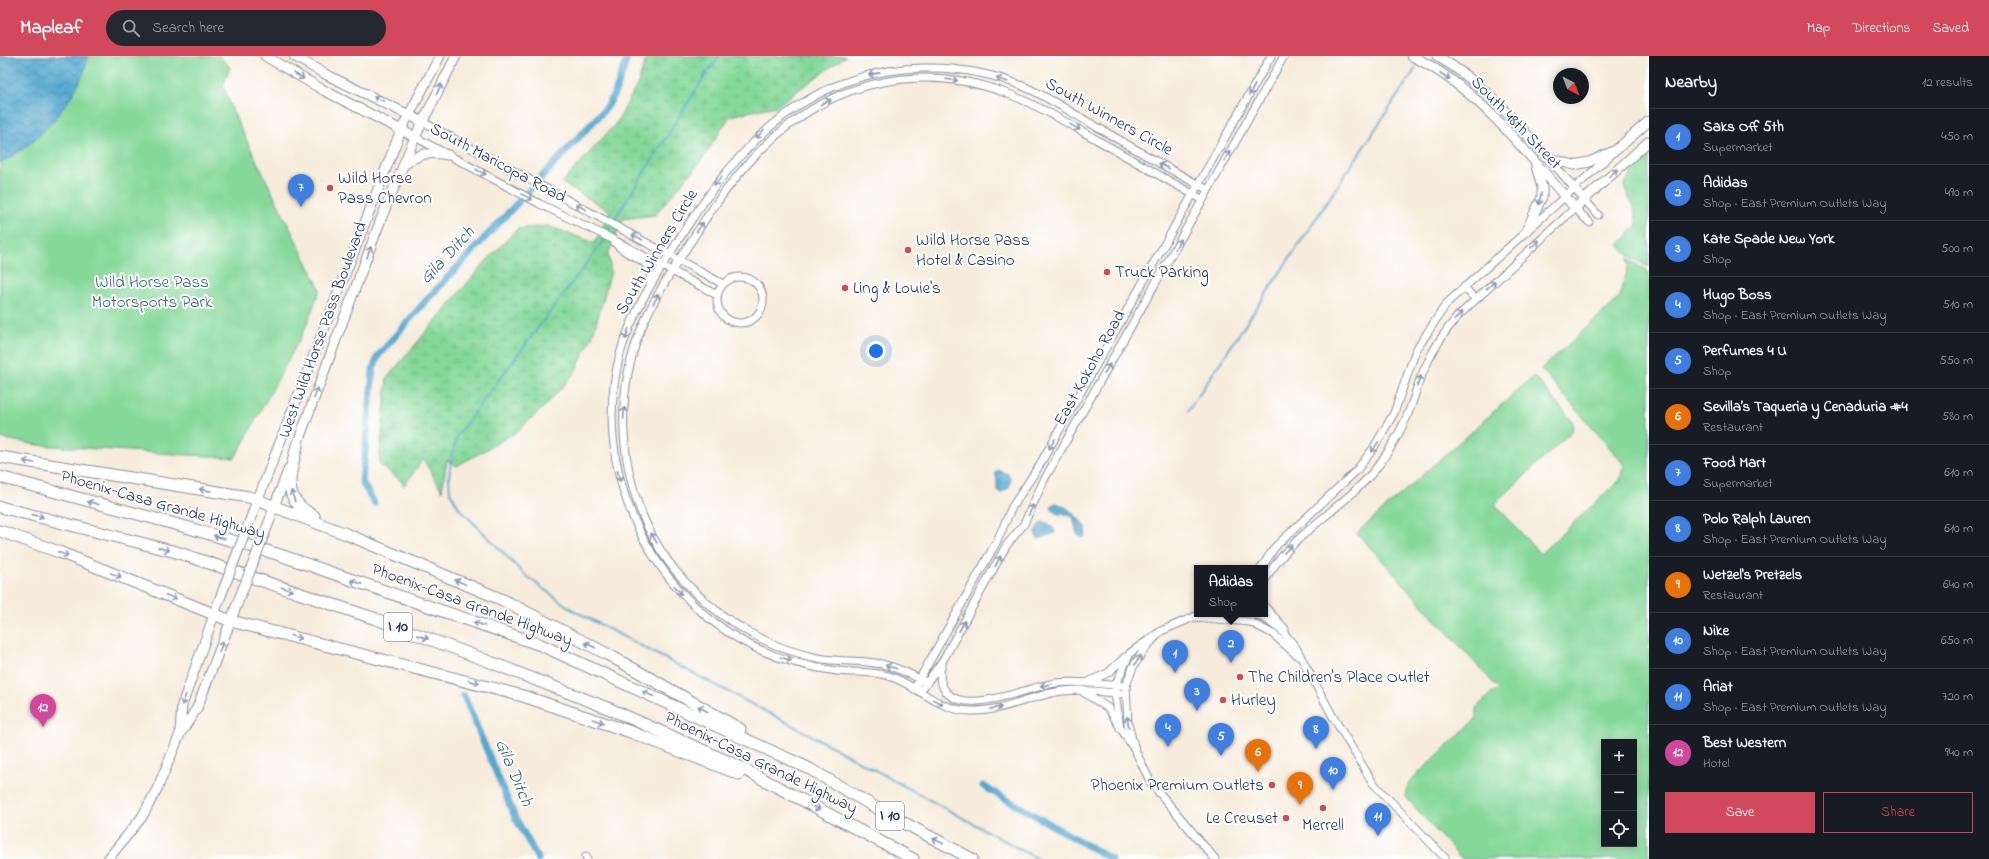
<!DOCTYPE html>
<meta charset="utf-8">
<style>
:root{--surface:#171b24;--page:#242831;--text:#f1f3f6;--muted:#9ea1a6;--line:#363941;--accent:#d1495b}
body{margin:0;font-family:"Indie Flower",sans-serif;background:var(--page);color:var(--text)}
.controls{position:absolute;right:12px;bottom:12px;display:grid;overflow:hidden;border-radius:0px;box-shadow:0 2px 10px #0003}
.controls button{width:36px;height:36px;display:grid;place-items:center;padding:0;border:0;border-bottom:1px solid var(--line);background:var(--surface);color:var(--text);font:20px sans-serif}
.compass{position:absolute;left:1553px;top:12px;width:36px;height:36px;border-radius:50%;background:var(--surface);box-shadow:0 2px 10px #0003;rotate:138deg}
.you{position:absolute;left:876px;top:295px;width:14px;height:14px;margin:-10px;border:3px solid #fff;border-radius:50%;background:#1a73e8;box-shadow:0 0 0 6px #1a73e833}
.badge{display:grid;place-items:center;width:26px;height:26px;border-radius:50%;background:var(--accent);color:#fff;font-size:13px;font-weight:700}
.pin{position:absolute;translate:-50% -33px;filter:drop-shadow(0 1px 2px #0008)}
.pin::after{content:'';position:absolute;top:21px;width:14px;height:12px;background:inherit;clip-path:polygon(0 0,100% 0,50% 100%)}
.popup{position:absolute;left:1194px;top:509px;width:74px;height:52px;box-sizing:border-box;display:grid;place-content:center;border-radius:0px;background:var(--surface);filter:drop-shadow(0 1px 3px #0005);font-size:13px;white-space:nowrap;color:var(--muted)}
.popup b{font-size:15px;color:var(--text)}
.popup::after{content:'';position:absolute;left:50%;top:100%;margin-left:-8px;border:8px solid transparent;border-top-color:var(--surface)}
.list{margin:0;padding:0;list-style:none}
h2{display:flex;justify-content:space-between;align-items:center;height:52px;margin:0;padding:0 16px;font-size:17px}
h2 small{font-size:13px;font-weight:400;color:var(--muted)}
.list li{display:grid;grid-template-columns:26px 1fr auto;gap:12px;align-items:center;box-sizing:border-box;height:56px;padding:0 16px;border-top:1px solid var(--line)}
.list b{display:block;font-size:15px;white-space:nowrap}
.list p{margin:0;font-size:13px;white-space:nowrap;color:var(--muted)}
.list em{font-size:13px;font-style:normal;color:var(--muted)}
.actions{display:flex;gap:8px;padding:12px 16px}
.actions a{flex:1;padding:9px 0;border:1px solid var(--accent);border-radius:0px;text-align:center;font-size:14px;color:var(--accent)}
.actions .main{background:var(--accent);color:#fff}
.icon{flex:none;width:22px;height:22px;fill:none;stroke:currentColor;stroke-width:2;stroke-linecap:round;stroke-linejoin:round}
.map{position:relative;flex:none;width:1649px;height:803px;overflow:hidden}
header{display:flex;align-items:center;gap:24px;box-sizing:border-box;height:56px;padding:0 20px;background:var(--accent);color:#fff}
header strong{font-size:19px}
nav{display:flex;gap:22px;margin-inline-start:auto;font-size:14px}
.search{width:280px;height:36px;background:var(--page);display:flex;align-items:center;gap:10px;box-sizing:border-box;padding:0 14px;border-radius:22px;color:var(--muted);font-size:15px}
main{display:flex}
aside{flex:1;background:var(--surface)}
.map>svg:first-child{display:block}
.green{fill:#85d89a;stroke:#50847c;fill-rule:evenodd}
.wetland{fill:url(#wetland-marsh);stroke:#50847c}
.water{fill:url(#water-waves);stroke:#376b96}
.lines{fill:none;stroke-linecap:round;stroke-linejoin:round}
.stream{stroke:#53a7cf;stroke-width:2}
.canal{stroke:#53a7cf;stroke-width:7}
.minor-casing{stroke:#898e9c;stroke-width:9}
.major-casing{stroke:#898e9c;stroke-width:11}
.highway-casing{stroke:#898e9c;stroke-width:13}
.minor{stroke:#fff;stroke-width:7}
.major{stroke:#fff;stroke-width:9}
.highway{stroke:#fff;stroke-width:11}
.major-bridge-casing{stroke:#898e9c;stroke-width:11;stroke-linecap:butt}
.major-bridge{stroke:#fff;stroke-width:9}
.oneway{stroke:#8d97ae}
.poi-dot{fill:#d1495b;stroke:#fff;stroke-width:1.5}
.labels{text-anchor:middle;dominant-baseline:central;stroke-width:4;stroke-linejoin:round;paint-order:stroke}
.shield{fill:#fff;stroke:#5f6d8e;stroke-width:1}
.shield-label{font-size:16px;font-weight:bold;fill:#1b2f5e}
.street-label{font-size:17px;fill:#1b2f5e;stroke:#fff}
.poi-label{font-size:17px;fill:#1b2f5e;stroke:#fff;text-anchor:start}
.park-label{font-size:17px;fill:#3b6270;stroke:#fff}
.water-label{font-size:18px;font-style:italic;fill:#315f8b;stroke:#fff}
</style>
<header>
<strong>Mapleaf</strong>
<div class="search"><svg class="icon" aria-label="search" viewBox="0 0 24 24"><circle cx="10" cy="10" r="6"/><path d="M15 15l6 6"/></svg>Search here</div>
<nav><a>Map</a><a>Directions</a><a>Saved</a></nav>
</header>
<main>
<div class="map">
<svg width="1649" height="803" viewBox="0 0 1649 803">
<defs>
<pattern id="wetland-marsh" width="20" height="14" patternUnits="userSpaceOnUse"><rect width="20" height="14" fill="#85d89a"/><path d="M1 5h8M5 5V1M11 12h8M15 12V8" fill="none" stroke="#72ba87"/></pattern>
<pattern id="water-waves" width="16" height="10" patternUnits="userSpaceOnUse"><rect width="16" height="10" fill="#53a7cf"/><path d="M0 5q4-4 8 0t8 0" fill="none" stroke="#4488ab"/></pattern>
</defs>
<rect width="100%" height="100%" fill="#fff"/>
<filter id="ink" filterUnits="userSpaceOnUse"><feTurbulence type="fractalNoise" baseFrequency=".025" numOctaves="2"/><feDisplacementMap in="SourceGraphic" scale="8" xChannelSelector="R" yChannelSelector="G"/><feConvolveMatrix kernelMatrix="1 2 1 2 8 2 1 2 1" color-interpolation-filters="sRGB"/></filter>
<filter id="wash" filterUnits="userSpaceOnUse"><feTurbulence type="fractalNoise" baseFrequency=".012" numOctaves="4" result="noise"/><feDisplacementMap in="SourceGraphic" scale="16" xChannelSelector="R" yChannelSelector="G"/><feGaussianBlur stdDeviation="0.9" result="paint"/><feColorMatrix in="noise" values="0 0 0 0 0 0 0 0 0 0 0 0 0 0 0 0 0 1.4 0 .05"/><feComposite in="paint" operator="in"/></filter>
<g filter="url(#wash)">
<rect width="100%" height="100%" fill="#f7ecdb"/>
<path class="green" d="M0 0H219L230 11 223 30 235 61 320 233 305 273 235 402 37 389 0 382Z
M1649 99V211L1629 200 1619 189 1637 169 1634 150 1629 142 1625 129 1633 114Z
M1628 203 1649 216V803H1461L1405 740 1409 726 1476 663V652L1498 632 1357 477 1534 320 1573 366 1572 375 1495 448 1540 498 1620 424 1624 408 1541 313 1619 242 1629 209ZM1604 686H1634V788H1604Z"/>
<path class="wetland" d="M647 0H846L776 50 730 60 701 105 655 159 623 163 608 198 611 215 593 279 574 318 545 350 515 377 457 410 447 404 442 435 423 403 404 430 401 425 379 408 387 322 480 212 517 173 548 170 595 187 610 155 562 127 618 65 638 27Z"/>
<path class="water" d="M0 0H88C82 40 35 91 0 107Z
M998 414 1008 418 1011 422 1009 432 1001 437 997 435V424L995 416Z
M1055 447C1068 449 1080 463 1087 474L1085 481H1081L1077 478 1073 461C1064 457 1053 461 1051 450Z
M1042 466C1048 466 1055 472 1055 477L1038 483 1036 481C1035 475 1037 469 1042 466Z"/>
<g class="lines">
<path class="stream" d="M613 166 708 15 720 0
M606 178 610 170
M604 182 598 192 457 380 451 402 449 422 450 436 459 452 526 520 571 553 818 683 1038 803
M1188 355 1416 12"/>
<path class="canal" d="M374 447 362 426 373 313 378 300 423 248 608 50 616 34 628 0
M464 640 514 759 538 803
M983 730 1111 803"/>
</g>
</g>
<g filter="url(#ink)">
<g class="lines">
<defs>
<path id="minor" d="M423 66 723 228
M415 81 540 148 612 183 717 239
M1548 102 1598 159
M615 187C631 205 653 199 650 228
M717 244a23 23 0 1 1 46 0a23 23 0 1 1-46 0Z
M1464 231 1475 243
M1261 512 1275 491 1356 415 1373 393 1394 357 1416 294 1447 247 1612 98
M1265 524C1293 475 1348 451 1381 406 1393 389 1404 370 1411 350 1415 339 1418 327 1423 316 1432 295 1443 277 1458 260L1575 152 1589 166
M1265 551 1285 573
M1256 558 1267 564 1282 575 1295 590 1332 659 1373 727 1446 803
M1195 561 1250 566 1273 578 1298 600
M1161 575 1144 594 1133 611 1126 630 1128 668 1135 694 1151 727 1215 803
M942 608C939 616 939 623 943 631 959 664 1029 630 1056 627 1080 624 1103 629 1126 630
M1090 625 1108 617 1125 601
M927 627C911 618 893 609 875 607 856 604 837 606 818 602 772 593 727 568 693 534 625 467 606 362 641 273 655 239 677 207 697 176 749 94 815 25 919 22 991 20 1039 51 1099 85 1134 105 1168 124 1203 144
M914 633 997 485 1012 451 1039 410 1271 0
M920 636 943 604 1006 490 1024 468 1044 424 1284 0
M1083 636 1108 652 1132 690
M1125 638C1100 636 1075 631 1051 637 1024 643 998 656 971 655 939 655 917 629 889 620 872 615 854 617 837 615 805 611 772 601 744 586 644 530 591 409 620 298 633 252 661 212 686 172 743 84 811 14 923 12 957 11 994 18 1025 31 1052 43 1078 61 1104 75 1138 95 1173 115 1208 134
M1120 672 1115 637V630L1130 597 1161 575 1201 558
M586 800 587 803"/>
<path id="major" d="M265 0 325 35 415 81
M294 0 323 17 423 66
M1412 0C1480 33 1526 97 1575 152L1649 85
M1437 0C1484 28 1512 62 1548 102L1574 109 1589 106 1616 94 1649 65
M404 109C421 96 427 96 448 99
M1526 175 1542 141V131L1536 110
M295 394 381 163 415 81 456 0
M253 456 401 74 440 0
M272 456 289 412
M180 677 182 649 219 545
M108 803 142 761 158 731 180 678 197 652 236 551"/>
<path id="highway" d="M297 389C290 421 280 442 314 460
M0 401 249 441 346 478 503 544 607 598 740 673
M0 421 186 471 277 498 541 589 810 713 880 754 972 803
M0 451 176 496 376 563 480 602 610 653 738 710 913 803
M0 475 59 496 231 565 523 640 628 675 739 718"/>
</defs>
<use href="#minor" class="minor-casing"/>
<use href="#major" class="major-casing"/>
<use href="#highway" class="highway-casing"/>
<use href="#minor" class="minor"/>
<use href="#major" class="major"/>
<use href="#highway" class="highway"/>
<defs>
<path id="major-bridge" d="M219 545 253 456
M236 551 271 461"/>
</defs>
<use href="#major-bridge" class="major-bridge-casing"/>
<use href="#major-bridge" class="major-bridge"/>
</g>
<defs><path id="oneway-shaft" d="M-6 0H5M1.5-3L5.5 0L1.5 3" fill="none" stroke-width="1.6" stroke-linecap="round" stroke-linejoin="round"/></defs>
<g class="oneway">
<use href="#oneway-shaft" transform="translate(874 18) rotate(167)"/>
<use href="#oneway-shaft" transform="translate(299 20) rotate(30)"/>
<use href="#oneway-shaft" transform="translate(1445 20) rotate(33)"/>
<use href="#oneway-shaft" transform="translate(952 24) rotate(7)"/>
<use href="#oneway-shaft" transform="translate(1002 24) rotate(-162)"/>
<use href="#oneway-shaft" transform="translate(439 33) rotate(-64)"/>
<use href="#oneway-shaft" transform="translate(1252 34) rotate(119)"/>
<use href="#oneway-shaft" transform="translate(379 43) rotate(-154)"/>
<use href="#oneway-shaft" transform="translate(826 46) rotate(-25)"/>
<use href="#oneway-shaft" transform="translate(1075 71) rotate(29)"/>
<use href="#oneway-shaft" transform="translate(760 78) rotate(135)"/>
<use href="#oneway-shaft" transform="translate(1227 100) rotate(-61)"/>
<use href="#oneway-shaft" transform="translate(1164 110) rotate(-151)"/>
<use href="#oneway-shaft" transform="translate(481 116) rotate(28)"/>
<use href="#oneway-shaft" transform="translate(1613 117) rotate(-42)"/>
<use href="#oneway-shaft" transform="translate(718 125) rotate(130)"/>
<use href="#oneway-shaft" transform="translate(527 141) rotate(29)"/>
<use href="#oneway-shaft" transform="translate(1540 143) rotate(102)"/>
<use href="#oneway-shaft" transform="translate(581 151) rotate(-152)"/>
<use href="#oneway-shaft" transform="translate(700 171) rotate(-57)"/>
<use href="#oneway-shaft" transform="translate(637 181) rotate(-152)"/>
<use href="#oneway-shaft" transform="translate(1178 188) rotate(-61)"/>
<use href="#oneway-shaft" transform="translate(1535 188) rotate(-42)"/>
<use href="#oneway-shaft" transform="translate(369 196) rotate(-70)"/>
<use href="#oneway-shaft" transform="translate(1491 229) rotate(-42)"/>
<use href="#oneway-shaft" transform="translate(656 243) rotate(-60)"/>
<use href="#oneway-shaft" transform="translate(1458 260) rotate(-48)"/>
<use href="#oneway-shaft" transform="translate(627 278) rotate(108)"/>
<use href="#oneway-shaft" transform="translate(1107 313) rotate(-61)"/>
<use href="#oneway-shaft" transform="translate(1419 325) rotate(-71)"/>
<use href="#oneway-shaft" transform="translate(316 337) rotate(-70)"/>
<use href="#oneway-shaft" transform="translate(624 357) rotate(-87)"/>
<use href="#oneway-shaft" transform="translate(1052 388) rotate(120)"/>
<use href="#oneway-shaft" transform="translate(1375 391) rotate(124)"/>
<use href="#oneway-shaft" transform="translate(29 406) rotate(-171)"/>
<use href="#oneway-shaft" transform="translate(619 420) rotate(75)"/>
<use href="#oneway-shaft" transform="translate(205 434) rotate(-170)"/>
<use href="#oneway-shaft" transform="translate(293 440) rotate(-108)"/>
<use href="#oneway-shaft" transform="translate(93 447) rotate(-165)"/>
<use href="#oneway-shaft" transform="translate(1031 454) rotate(-64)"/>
<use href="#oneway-shaft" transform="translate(38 460) rotate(13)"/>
<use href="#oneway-shaft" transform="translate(219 481) rotate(-164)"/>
<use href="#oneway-shaft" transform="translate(654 482) rotate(-121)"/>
<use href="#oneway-shaft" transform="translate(164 493) rotate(15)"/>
<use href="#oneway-shaft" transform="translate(1288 493) rotate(-46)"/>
<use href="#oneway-shaft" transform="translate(63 498) rotate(22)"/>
<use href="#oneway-shaft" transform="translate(998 505) rotate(-61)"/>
<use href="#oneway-shaft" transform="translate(116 519) rotate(22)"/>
<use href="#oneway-shaft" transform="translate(356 526) rotate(-161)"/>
<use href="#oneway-shaft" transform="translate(460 526) rotate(-157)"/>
<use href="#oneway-shaft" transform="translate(287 533) rotate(18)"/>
<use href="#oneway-shaft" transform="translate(678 534) rotate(50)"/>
<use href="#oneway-shaft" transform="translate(171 541) rotate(22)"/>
<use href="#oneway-shaft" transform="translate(479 568) rotate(-161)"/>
<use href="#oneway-shaft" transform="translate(962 570) rotate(-61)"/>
<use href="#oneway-shaft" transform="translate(296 581) rotate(14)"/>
<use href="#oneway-shaft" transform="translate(423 581) rotate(20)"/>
<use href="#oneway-shaft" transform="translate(590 589) rotate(-153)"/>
<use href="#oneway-shaft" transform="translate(221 591) rotate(-69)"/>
<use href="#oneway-shaft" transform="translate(786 603) rotate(16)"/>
<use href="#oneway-shaft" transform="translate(1138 604) rotate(-56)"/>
<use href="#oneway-shaft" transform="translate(891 611) rotate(-162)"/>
<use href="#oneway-shaft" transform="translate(474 626) rotate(14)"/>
<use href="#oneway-shaft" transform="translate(1046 629) rotate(169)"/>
<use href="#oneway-shaft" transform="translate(648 638) rotate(-155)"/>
<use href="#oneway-shaft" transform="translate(184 644) rotate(108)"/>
<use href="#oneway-shaft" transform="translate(938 646) rotate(26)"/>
<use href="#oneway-shaft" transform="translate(996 652) rotate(-11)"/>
<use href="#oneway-shaft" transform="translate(703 653) rotate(-150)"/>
<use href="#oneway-shaft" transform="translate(598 665) rotate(19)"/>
<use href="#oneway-shaft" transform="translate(1128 666) rotate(-99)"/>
<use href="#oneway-shaft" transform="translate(815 751) rotate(27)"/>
<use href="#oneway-shaft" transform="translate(938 785) rotate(-152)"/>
</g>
</g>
<g class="poi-dot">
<circle cx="330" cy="132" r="4"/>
<circle cx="908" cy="194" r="4"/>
<circle cx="1107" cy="216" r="4"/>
<circle cx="845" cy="232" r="4"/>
<circle cx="1240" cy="621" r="4"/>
<circle cx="1223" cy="644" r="4"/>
<circle cx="1272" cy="729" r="4"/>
<circle cx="1323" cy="752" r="4"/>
<circle cx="1286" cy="762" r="4"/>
</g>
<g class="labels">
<g class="shield">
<rect x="384" y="557" width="28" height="28" rx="3"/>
<rect x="876" y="746" width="28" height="28" rx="3"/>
</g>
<g class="shield-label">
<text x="398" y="571">I 10</text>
<text x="890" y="760">I 10</text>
</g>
<g class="street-label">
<text transform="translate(1109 61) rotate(29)">South Winners Circle</text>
<text transform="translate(1516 67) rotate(46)">South 48th Street</text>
<text transform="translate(498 107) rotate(28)">South Maricopa Road</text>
<text transform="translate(657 196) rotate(-59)">South Winners Circle</text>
<text transform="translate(323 274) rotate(-70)">West Wild Horse Pass Boulevard</text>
<text transform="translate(1090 312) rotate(-61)">East Kokoho Road</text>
<text transform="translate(163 449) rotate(16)">Phoenix-Casa Grande Highway</text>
<text transform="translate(472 549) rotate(20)">Phoenix-Casa Grande Highway</text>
<text transform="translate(761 707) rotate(26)">Phoenix-Casa Grande Highway</text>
</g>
<g class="poi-label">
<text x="338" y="122">Wild Horse<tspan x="338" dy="20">Pass Chevron</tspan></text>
<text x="916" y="184">Wild Horse Pass<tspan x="916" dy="20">Hotel &amp; Casino</tspan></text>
<text x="1115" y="216">Truck Parking</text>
<text x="853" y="232">Ling &amp; Louie's</text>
<text x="1248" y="621">The Children's Place Outlet</text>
<text x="1231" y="644">Hurley</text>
<text x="1264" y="729" text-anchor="end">Phoenix Premium Outlets</text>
<text x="1278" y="762" text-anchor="end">Le Creuset</text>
<text x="1323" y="769" text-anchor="middle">Merrell</text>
</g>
<g class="park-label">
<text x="152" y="226">Wild Horse Pass<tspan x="152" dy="20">Motorsports Park</tspan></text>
</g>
<g class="water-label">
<text transform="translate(448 200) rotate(-47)">Gila Ditch</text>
<text transform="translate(513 717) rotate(67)">Gila Ditch</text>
</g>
</g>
</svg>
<div class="controls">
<button>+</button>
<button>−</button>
<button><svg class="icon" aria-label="locate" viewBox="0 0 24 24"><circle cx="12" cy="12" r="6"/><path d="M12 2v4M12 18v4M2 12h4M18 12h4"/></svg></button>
</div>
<svg class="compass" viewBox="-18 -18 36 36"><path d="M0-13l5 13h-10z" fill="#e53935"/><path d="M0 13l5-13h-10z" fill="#9ea1a6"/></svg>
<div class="you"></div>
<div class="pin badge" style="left:1175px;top:617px;background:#3f7fe0">1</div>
<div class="pin badge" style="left:1231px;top:607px;background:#3f7fe0">2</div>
<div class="popup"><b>Adidas</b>Shop</div>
<div class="pin badge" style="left:1197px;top:655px;background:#3f7fe0">3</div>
<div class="pin badge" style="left:1168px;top:691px;background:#3f7fe0">4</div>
<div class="pin badge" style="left:1221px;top:700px;background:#3f7fe0">5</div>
<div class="pin badge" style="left:1258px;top:716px;background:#e8710a">6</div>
<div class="pin badge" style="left:301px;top:151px;background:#3f7fe0">7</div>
<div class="pin badge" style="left:1316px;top:693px;background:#3f7fe0">8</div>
<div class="pin badge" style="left:1300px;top:749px;background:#e8710a">9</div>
<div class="pin badge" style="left:1333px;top:734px;background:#3f7fe0">10</div>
<div class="pin badge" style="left:1378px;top:780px;background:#3f7fe0">11</div>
<div class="pin badge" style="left:43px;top:671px;background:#d1479c">12</div>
</div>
<aside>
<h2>Nearby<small>12 results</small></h2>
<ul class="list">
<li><span class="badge" style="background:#3f7fe0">1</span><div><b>Saks Off 5th</b><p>Supermarket</p></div><em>450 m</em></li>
<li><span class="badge" style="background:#3f7fe0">2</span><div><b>Adidas</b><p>Shop · East Premium Outlets Way</p></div><em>490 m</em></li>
<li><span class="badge" style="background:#3f7fe0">3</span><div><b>Kate Spade New York</b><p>Shop</p></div><em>500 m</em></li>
<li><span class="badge" style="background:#3f7fe0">4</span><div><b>Hugo Boss</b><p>Shop · East Premium Outlets Way</p></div><em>510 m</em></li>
<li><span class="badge" style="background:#3f7fe0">5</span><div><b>Perfumes 4 U</b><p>Shop</p></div><em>550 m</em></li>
<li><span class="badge" style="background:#e8710a">6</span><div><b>Sevilla’s Taqueria y Cenaduria #4</b><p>Restaurant</p></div><em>580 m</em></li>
<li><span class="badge" style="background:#3f7fe0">7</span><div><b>Food Mart</b><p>Supermarket</p></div><em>610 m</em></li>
<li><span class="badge" style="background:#3f7fe0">8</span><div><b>Polo Ralph Lauren</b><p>Shop · East Premium Outlets Way</p></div><em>610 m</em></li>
<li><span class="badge" style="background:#e8710a">9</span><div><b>Wetzel's Pretzels</b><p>Restaurant</p></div><em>640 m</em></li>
<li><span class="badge" style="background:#3f7fe0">10</span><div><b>Nike</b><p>Shop · East Premium Outlets Way</p></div><em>650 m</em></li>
<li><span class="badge" style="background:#3f7fe0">11</span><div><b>Ariat</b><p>Shop · East Premium Outlets Way</p></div><em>720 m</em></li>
<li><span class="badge" style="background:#d1479c">12</span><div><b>Best Western</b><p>Hotel</p></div><em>940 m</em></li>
</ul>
<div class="actions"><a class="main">Save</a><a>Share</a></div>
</aside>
</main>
